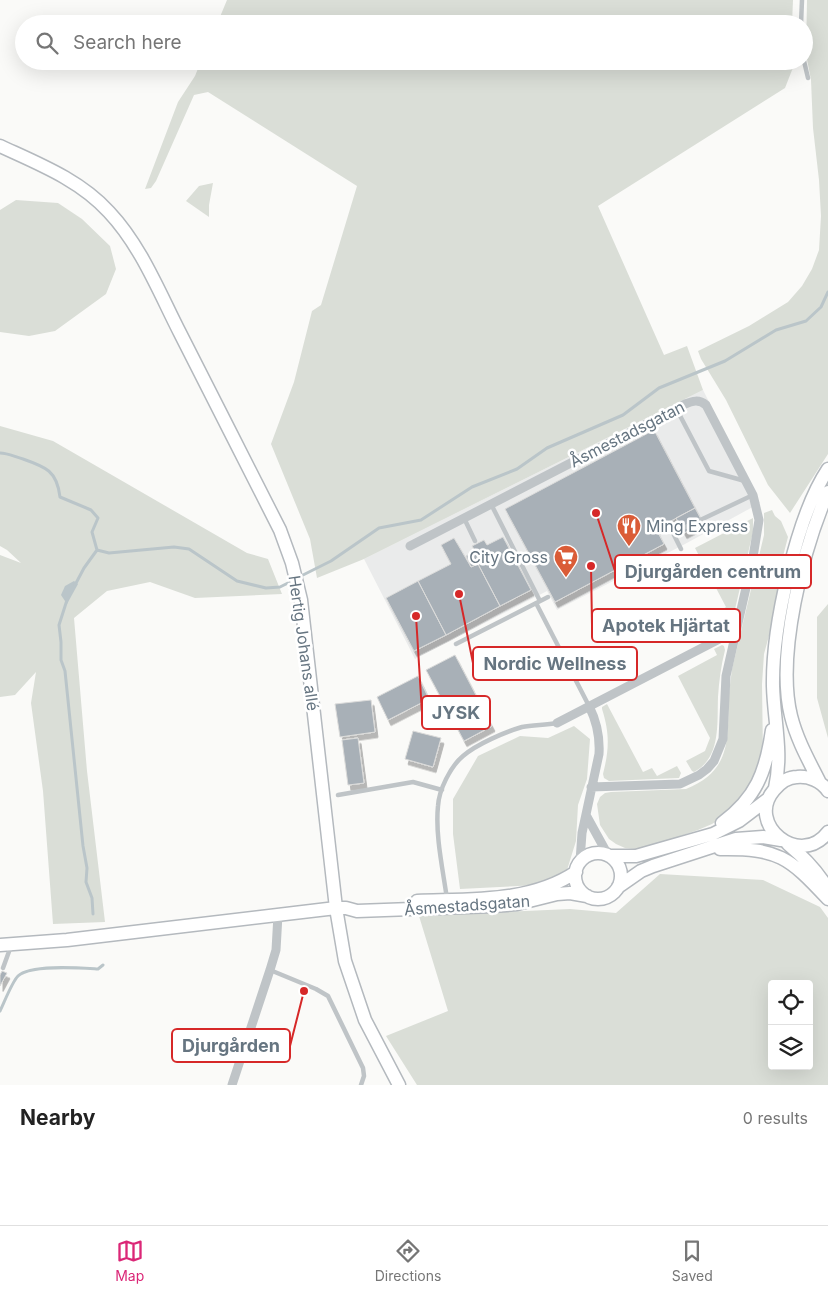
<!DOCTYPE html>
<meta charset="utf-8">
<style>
:root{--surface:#fff;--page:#f2f2f2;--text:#222;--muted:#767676;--line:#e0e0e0;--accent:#db2777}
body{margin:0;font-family:Inter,sans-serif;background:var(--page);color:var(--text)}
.controls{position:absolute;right:15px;bottom:15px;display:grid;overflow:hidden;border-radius:5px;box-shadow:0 5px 20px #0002}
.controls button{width:45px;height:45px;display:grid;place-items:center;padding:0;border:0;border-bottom:1px solid var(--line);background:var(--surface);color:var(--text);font:25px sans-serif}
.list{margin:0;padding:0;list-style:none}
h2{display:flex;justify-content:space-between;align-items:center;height:65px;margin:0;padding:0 20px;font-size:21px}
h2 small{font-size:16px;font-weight:400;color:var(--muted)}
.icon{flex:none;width:28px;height:28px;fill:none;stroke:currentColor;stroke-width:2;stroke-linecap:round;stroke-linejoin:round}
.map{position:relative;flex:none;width:828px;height:1085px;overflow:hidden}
.search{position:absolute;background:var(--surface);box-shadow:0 5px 20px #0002;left:15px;right:15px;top:15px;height:55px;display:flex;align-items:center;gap:12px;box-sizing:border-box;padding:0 18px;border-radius:28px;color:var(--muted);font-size:19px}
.sheet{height:140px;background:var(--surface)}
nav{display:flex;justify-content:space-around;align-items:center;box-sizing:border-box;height:70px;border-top:1px solid var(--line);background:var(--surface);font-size:14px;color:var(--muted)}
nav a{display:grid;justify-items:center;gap:2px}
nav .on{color:var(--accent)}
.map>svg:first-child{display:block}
.built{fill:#eaebeb}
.green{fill:#daded7;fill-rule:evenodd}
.water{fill:#bac5c9}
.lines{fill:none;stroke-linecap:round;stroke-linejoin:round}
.stream{stroke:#bac5c9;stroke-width:3}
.building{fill:#a8b0b7;stroke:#dbdbda;filter:url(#shadow)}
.secondary-casing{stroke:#b4b9be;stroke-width:15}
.lane{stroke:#bfc4c7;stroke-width:4.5}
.street{stroke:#bfc4c7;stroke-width:9}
.secondary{stroke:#fff;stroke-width:12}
.labels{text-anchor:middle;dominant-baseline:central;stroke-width:5;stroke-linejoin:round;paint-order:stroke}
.street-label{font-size:16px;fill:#667581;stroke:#fff}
.poi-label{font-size:16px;fill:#667581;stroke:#fff;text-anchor:start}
.leader{fill:none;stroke:#d62828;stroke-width:2}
.callout-dot{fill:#d62828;stroke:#fff;stroke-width:2}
.callout{fill:#fff;stroke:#d62828;stroke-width:2}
.callout-label{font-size:18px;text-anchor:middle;font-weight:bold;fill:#667581}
</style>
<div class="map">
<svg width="828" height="1085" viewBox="0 0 828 1085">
<defs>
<filter id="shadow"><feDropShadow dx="3" dy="5.5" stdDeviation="0" flood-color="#0004"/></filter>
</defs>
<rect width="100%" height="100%" fill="#fafaf8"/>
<path class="built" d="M703 390 760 503 685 544 557 610 547 591 415 659 364 559Z"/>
<path class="green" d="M227 0H793L792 24H217Z
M807 0H828V454L790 513 768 485 726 400 701 359 698 351 749 326 788 302 802 286 812 269 819 250 821 216 819 180 813 128 811 80 806 54Z
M201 61H793L794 65 785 88 598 206 664 355 687 346 703 390 364 559 317 578 310 539 271 444 294 382 312 311 321 305 357 186 208 92 194 95 156 181 151 188 145 189 178 102 195 76Z
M213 183 209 205V217L186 201 199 186Z
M16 200 58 203 82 219 110 246 116 269 106 294 55 331 29 336 0 332V210Z
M0 426 53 441 247 553 268 559 282 594 195 598 150 582 107 591 74 618 87 771 105 922 53 924 43 791 31 703 36 672 15 695 0 697V555L21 563 7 550 0 546Z
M772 510 775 516 781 521 788 537 781 564 779 599 764 654 762 684 763 755 752 785 723 817 712 824 698 830 651 846 635 849 625 848 616 844 609 839 600 825 597 804 600 797 605 793 611 792 686 789C734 770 727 735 729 693 730 685 731 677 732 669L764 535V513Z
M753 518V532L732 622 728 623 720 611 726 607 695 548Z
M828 604V738L817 698V617Z
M722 645 724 646 725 650C721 666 719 681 718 697 717 724 721 758 694 772L692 771 686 761 705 751 710 738 678 676 717 655 714 649Z
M607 704 643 772 652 768 657 776 677 766 681 773 679 778 609 781 604 778 603 774C609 750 610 734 602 709V707Z
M574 726 590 739 587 779 578 805 576 841 567 870 539 885 460 889 453 834V799L478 756 520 736 548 738Z
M660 874 763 880 820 907 828 918V1085H417L386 1036 448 1011 419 916 570 909 616 913ZM772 984H809V1066H772Z"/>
<path class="water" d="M74 581 78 584 67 604 61 595 65 586Z"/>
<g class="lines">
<path class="stream" d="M0 453C8 453 15 457 23 459 46 467 57 471 60 497L91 510 98 518 92 532 97 550 109 553 174 547 189 549 237 581 266 588 280 587 294 580
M299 577 331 561 379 528 421 520 472 487 517 469 547 448 623 415 659 388 725 361 776 330 806 321 821 307 828 292
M75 585 84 568 97 550
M67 600 59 625 61 642V660L65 671 83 846 87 868 86 882 92 898 93 914
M0 1011C4 1003 12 982 18 976 30 964 81 968 98 969L103 965"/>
</g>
<path class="building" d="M654 430 695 508 656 529 664 544 555 602 505 509Z
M695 508 703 523 684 533 676 518Z
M503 537 531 590 500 606 478 564 471 567 466 556 475 551 472 546 484 540 487 545Z
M454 538 471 567 478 564 500 606 446 635 418 581 451 564 441 545Z
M418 581 446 635 414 651 386 598Z
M455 655 492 726 464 741 426 670Z
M418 676 429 699 388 720 377 697Z
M371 700 375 732 340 737 335 704Z
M413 731 441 738 433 767 405 759Z
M358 738 364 783 348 785 342 740Z
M2 971 7 973 0 986V975Z"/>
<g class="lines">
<defs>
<path id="secondary" d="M0 146C39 164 80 180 109 212 141 246 159 292 180 333 213 399 247 464 280 530L292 563 301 600 336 908 345 961 365 1020 399 1085
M820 783C809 761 797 740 791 716 776 655 803 549 828 492
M775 788C783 752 774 722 773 686 772 629 796 517 828 469
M828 791C821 781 809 776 797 777 788 777 780 783 774 790 745 824 800 869 828 832
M722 823C756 798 766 772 772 730
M788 844C805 858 817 871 828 889
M720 849C778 848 789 857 828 899
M575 876a23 23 0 1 1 46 0a23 23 0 1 1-46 0Z
M610 856H636L713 834 739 821 768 799
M618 887 641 871 653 866 736 839 763 837 781 840
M417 901C470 899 530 903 576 872
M0 945 67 940 336 908H346L357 911 494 906 517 904 557 894 570 893 587 896"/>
</defs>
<use href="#secondary" class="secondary-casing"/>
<path class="lane" d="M801 24 802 0
M804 61 808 78
M676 408 709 471 745 481
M491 504 540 601
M464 518 475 541
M681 549 673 533 753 495
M536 603 589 706
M456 644 548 597
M338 795 413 782 442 790
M447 899C443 870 435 835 438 806 439 790 450 767 463 756 477 744 505 732 522 727 533 725 546 725 557 723
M3 968 11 946
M270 970 316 989 328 996 363 1068 364 1076 361 1085"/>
<path class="street" d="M410 546 685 404C692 401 699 399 706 405L753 495 759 520 753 557 726 676 723 739 714 761 707 769 699 775 680 784 591 787
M557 723 727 635 734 636
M586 815 608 855
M580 861 582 833 599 754C600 737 597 722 589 706
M232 1085 270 970 276 950 278 915"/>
<use href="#secondary" class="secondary"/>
</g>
<defs>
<symbol id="restaurant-pin" viewBox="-11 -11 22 30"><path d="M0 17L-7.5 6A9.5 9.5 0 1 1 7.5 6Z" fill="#da5c37" stroke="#fff"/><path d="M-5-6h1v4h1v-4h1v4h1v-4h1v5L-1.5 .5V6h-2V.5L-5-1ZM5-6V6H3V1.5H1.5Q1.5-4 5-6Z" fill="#fff"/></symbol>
<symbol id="supermarket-pin" viewBox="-11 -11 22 30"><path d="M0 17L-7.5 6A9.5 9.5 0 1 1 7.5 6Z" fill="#da5c37" stroke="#fff"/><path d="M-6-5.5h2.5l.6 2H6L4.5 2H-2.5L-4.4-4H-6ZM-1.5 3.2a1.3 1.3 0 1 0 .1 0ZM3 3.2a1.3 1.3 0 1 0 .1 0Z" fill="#fff"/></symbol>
</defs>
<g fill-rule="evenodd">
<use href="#restaurant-pin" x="615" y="512" width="28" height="38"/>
<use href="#supermarket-pin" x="552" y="543" width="28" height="38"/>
</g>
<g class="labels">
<g class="street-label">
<text transform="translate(627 434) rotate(-27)">Åsmestadsgatan</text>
<text transform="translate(304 643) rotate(82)">Hertig Johans allé</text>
<text transform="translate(467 905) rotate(-4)">Åsmestadsgatan</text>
</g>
<g class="poi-label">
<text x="646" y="526">Ming Express</text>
<text x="548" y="557" text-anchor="end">City Gross</text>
</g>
</g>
<path class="leader" d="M596 513L615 571M591 566L592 625M459 594L473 663M416 616L422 713M304 991L290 1046"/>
<g class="callout-dot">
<circle cx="596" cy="513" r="5"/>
<circle cx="591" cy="566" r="5"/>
<circle cx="459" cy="594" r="5"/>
<circle cx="416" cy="616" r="5"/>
<circle cx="304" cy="991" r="5"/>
</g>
<g class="callout">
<rect x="615" y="555" width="196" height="33" rx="5"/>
<rect x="592" y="609" width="148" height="33" rx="5"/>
<rect x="473" y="647" width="164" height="33" rx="5"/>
<rect x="422" y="696" width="68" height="33" rx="5"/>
<rect x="172" y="1029" width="118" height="33" rx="5"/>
</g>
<g class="callout-label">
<text x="713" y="578">Djurgården centrum</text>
<text x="666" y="632">Apotek Hjärtat</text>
<text x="555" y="670">Nordic Wellness</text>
<text x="456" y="719">JYSK</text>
<text x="231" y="1052">Djurgården</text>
</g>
</svg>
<div class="controls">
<button><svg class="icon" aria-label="locate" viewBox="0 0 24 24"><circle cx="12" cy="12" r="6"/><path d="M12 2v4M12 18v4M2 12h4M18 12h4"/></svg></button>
<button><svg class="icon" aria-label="layers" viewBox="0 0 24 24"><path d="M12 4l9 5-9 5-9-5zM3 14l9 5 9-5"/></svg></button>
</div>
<div class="search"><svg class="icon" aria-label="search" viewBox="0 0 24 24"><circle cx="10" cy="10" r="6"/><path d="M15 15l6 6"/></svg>Search here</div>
</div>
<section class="sheet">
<h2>Nearby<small>0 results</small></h2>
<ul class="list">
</ul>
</section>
<nav>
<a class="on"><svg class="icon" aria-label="map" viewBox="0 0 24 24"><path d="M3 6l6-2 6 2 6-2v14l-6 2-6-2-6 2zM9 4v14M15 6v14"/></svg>Map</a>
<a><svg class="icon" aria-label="directions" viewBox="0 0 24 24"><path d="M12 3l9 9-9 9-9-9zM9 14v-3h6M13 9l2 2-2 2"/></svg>Directions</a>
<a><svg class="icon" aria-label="saved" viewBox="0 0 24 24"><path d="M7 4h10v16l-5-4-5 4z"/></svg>Saved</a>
</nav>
